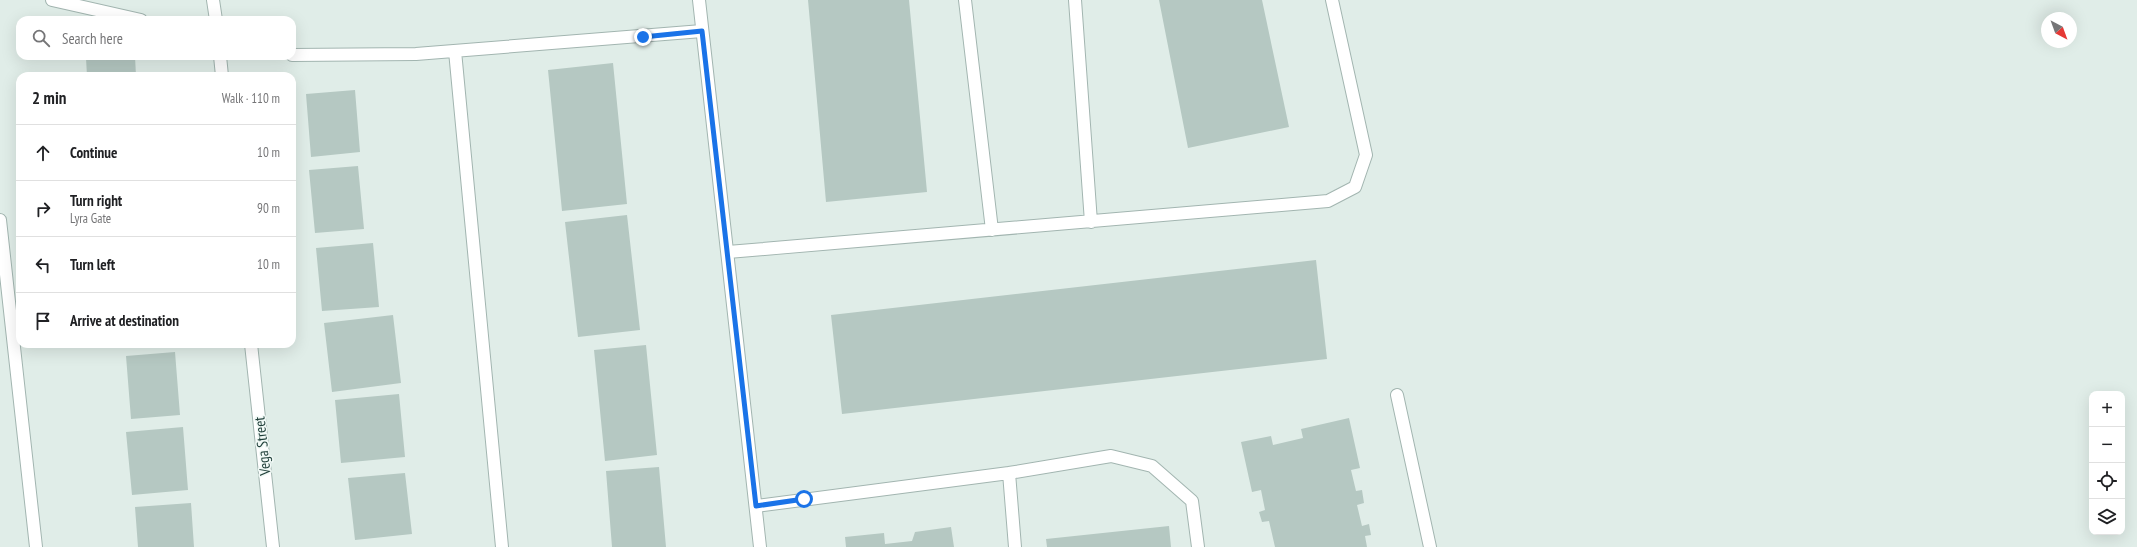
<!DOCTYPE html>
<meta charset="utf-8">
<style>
:root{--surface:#fff;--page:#f6f6f6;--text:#202124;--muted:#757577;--line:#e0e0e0}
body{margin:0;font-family:"PT Sans Narrow",sans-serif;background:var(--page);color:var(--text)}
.controls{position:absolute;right:12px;bottom:12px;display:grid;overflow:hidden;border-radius:8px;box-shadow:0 4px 16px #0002}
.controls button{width:36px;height:36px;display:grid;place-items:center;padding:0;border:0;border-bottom:1px solid var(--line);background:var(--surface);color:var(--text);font:20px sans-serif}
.compass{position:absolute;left:2041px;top:12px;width:36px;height:36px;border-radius:50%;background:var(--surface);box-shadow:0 4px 16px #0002;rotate:139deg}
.stop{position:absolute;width:12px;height:12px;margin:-9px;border:3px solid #1a73e8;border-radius:50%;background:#fff}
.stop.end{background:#1a73e8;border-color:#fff;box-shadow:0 1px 4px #0008}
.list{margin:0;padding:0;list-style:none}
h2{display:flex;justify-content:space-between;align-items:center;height:52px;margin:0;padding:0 16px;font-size:17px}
h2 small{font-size:13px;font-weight:400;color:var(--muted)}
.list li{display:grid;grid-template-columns:26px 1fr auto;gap:12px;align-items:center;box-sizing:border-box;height:56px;padding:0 16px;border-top:1px solid var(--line)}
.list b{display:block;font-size:15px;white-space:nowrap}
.list p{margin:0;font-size:13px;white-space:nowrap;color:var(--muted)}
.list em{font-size:13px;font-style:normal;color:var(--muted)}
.icon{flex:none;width:22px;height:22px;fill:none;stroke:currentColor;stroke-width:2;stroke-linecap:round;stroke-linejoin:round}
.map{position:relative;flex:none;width:2137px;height:547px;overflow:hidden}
.search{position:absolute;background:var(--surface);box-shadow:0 4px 16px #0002;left:16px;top:16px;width:280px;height:44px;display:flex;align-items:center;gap:10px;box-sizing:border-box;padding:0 14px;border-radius:12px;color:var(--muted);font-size:15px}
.panel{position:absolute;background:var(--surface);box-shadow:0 4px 16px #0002;left:16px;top:72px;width:280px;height:276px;border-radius:12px}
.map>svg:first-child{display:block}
.building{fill:#b5c8c2}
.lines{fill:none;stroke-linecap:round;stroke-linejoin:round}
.lane-casing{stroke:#a2b5b0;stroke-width:14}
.street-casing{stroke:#a2b5b0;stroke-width:14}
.lane{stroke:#fff;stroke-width:12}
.street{stroke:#fff;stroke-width:12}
.route{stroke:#1a73e8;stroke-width:5}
.labels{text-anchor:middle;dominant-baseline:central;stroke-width:3;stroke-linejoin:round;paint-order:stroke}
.street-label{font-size:15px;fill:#1f3f39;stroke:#f1f9f6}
</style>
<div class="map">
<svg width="2137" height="547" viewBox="0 0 2137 547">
<rect width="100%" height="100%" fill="#e0ede8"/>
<path class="building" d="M808 0H909L927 192 826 202Z
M1159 0H1262L1289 127 1188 148Z
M106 56H135L136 76H87L86 58Z
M613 63 627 204 562 211 548 70Z
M355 90 360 152 311 157 306 94Z
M358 166 364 229 315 233 309 170Z
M627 215 640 330 578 337 565 222Z
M373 243 379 307 322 311 316 248Z
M1316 260 1327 359 842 414 831 315Z
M393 315 401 383 332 392 324 323Z
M646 345 657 455 605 461 594 350Z
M175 352 180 415 131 419 126 356Z
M399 394 405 457 341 463 335 400Z
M1349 418 1360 468 1351 470 1356 491 1362 490 1364 503 1357 505 1362 526 1369 524 1371 535 1365 536 1367 547H1275L1269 521 1262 522 1259 512 1265 510 1261 490 1252 492 1241 442 1271 436 1273 445 1303 438 1301 429Z
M183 427 188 490 132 495 126 432Z
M659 467 666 547H612L606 471Z
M405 473 412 534 355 540 348 478Z
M191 503 194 547H138L135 507Z
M1169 526 1171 547H1047L1046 539Z
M951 527 954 547H846L845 537 884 533 885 544 912 541 915 532Z"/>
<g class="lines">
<defs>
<path id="lane" d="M52 0 141 20
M965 0 992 230
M1075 0 1091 222
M455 51 502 547
M292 55 416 54 702 31
M0 220 36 547
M728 252 1328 201 1355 187 1366 155 1332 0
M1397 395 1430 547
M1009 473 1111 456 1152 466 1192 501 1198 547
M756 506 1009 473 1015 547"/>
<path id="street" d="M213 0 216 20
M699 0 760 547
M220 56 222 76
M251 344 273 547"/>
</defs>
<use href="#lane" class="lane-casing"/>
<use href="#street" class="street-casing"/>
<use href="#lane" class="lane"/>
<use href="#street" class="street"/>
</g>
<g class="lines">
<path class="route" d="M643 37 702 31 756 506 804 499"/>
</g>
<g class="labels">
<g class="street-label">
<text transform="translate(262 446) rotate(-96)">Vega Street</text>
</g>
</g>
</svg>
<div class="controls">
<button>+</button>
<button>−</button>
<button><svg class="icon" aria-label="locate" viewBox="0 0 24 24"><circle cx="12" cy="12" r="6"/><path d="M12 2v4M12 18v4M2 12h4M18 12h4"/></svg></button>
<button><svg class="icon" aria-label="layers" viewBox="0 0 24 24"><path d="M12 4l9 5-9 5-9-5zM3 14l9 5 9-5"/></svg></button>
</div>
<svg class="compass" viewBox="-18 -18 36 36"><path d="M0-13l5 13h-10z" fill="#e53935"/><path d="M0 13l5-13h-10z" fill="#757577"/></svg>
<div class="stop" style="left:804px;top:499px"></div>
<div class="stop end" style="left:643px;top:37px"></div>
<div class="search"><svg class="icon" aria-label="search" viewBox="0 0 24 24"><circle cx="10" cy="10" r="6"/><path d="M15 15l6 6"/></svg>Search here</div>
<section class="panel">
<h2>2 min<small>Walk · 110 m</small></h2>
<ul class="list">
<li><svg class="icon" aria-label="ahead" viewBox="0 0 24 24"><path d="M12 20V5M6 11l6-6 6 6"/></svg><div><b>Continue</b></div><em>10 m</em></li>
<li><svg class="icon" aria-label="right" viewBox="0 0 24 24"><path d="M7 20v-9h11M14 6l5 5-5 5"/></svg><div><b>Turn right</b><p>Lyra Gate</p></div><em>90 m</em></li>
<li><svg class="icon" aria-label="left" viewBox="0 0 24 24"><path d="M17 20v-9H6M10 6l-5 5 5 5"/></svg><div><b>Turn left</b></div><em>10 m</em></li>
<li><svg class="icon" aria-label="arrive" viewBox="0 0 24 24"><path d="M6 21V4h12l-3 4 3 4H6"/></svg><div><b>Arrive at destination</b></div></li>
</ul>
</section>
</div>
